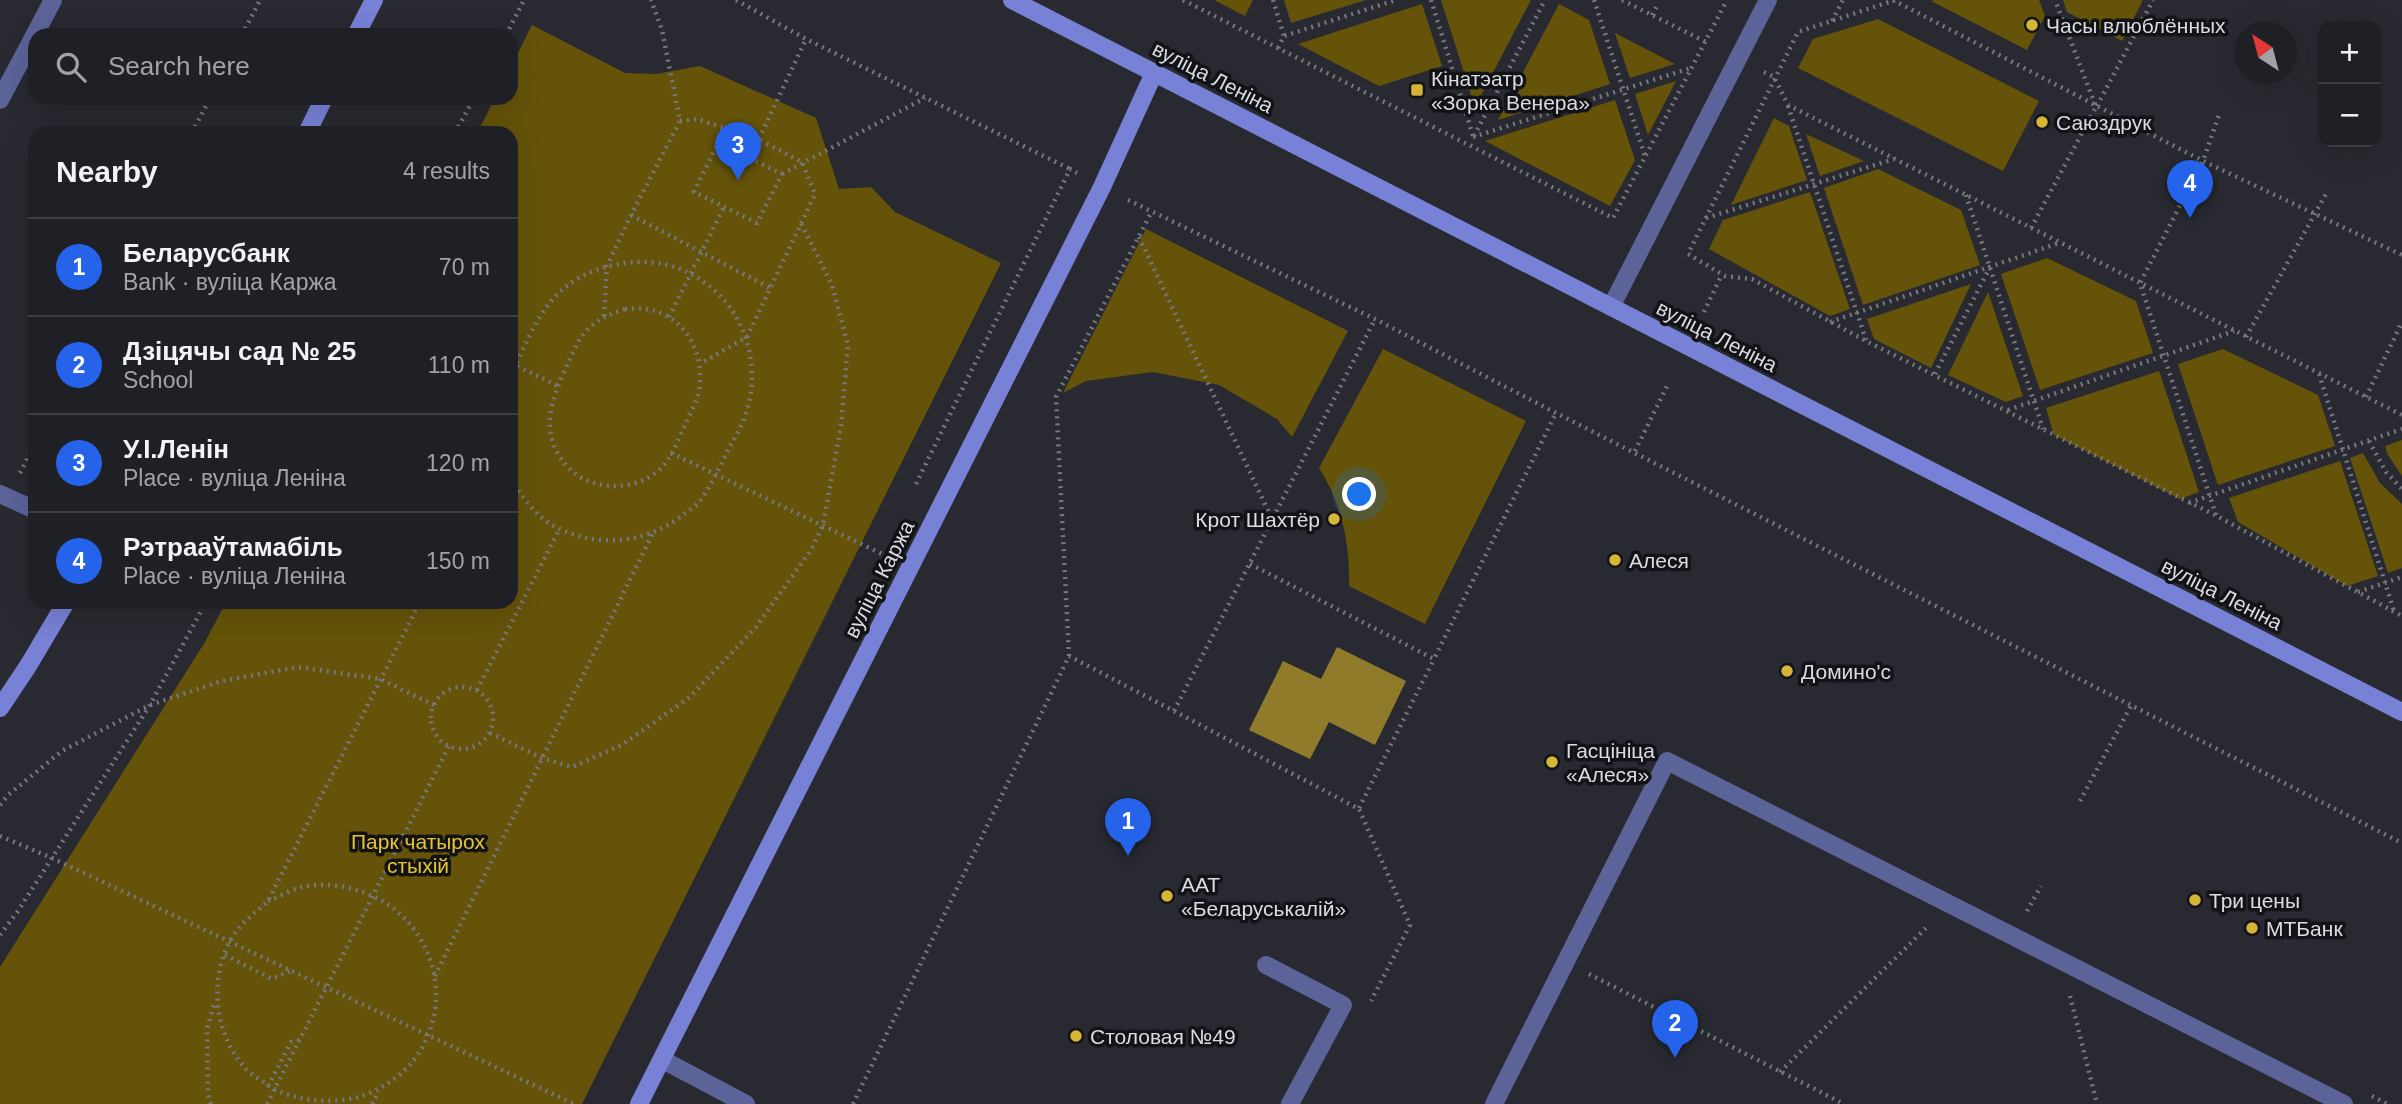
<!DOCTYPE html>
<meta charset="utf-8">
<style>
:root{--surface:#1f2025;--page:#2c2d32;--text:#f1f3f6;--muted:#a1a3a7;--line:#3c3e42;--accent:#2563eb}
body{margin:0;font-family:Arial,sans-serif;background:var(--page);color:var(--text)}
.controls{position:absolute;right:21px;top:21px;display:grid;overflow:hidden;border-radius:14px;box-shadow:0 7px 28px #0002}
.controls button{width:63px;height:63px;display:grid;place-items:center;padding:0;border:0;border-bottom:2px solid var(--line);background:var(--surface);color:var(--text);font:35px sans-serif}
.compass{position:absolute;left:2234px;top:21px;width:63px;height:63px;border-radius:50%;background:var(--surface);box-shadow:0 7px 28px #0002;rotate:324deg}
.you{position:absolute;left:1360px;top:495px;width:24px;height:24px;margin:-18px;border:5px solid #fff;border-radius:50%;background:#1a73e8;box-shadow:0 0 0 10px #1a73e833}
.badge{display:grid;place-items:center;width:46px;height:46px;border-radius:50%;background:var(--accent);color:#fff;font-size:23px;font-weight:700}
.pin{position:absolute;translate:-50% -58px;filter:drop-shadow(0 2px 4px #0008)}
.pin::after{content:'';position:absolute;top:37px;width:24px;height:21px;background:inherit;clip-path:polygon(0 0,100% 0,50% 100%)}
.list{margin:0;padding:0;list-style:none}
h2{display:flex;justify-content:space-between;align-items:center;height:91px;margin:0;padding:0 28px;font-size:30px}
h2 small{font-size:23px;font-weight:400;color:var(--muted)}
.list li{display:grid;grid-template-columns:46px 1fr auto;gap:21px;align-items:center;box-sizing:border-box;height:98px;padding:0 28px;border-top:2px solid var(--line)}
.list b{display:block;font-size:26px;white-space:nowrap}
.list p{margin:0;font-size:23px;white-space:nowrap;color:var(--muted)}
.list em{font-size:23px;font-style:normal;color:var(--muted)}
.icon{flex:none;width:38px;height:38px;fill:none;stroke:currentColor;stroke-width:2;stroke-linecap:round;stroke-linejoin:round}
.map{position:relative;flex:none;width:2402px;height:1104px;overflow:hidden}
.search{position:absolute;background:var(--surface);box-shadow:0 7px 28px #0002;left:28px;top:28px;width:490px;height:77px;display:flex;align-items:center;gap:18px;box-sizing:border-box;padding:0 24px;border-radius:21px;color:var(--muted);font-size:26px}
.panel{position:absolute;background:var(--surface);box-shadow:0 7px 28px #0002;left:28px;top:126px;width:490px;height:483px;border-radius:21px}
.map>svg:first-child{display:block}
.green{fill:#645309}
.water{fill:#8f7b2a}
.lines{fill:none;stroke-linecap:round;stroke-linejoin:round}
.path{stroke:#77787e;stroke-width:4.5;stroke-dasharray:2 5;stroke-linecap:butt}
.service{stroke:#5b6398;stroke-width:18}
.secondary{stroke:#7781d6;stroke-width:18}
.poi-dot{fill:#d5b535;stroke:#121316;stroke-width:2.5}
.labels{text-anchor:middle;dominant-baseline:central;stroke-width:7;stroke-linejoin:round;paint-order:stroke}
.poi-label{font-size:21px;fill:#dbdce1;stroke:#121316;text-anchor:start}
.street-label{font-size:21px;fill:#dbdce1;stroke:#121316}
.park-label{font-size:21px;fill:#e7c431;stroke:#121316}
</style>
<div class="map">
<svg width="2402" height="1104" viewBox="0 0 2402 1104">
<rect width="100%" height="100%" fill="#292a31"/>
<path class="green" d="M1214 0H1253L1245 16Z
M1284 0H1366L1291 23Z
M1441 0H1531L1475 107Z
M1935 0H2039L2045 16 2027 50 1931 1Z
M2063 0H2143L2122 41 2067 12Z
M1422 4 1442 66 1379 86 1298 44Z
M1559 4 1589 20 1610 84 1498 120Z
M1878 19 2039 101 2003 171 1798 68 1813 39Z
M532 25 625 73 656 74 700 66 816 118 839 189 871 187 895 212 1001 263 582 1104H0V967L205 642 226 602H511V133H477L495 98H511V67Z
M1615 33 1675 64 1630 78Z
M1676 81 1648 135 1635 94Z
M1615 100 1635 160 1610 206 1485 141Z
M1774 118 1789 126 1807 180 1731 205Z
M1806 134 1864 161 1820 176Z
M1878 169 1961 210 1980 265 1863 305 1824 188Z
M1810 192 1850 309 1830 316 1709 249 1723 220Z
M1146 229 1348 331 1292 437 1277 419 1219 385 1153 372 1086 381 1063 393Z
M2047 258 2136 301 2153 353 2040 390 2001 274Z
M1971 284 1931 368 1874 339 1867 319Z
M1988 292 2023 396 2006 402 1948 375Z
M1383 349 1526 421 1425 624 1349 586C1350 544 1342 504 1319 468Z
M2223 349 2318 395 2335 446 2218 485 2178 364Z
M2159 371 2199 492 2180 499 2054 435 2046 408Z
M2402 440V476L2388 455 2385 446Z
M2363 453 2380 483 2402 504V568L2388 573 2350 458Z
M2340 461 2378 576 2347 586 2238 522 2229 498Z"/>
<path class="water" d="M1337 647 1406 681 1375 745 1329 722 1310 759 1249 730 1283 661 1321 679Z"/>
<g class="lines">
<path class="path" d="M736 0 806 39 1070 169
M1183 0 1613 218 1727 0
M1273 0 1284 36
M1431 0 1473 136
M1594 0 1645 156
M1622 0 1706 42
M1893 0 2203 161 2402 255
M1895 0 1798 32 1688 254 1725 276 1752 279 1866 341 2217 516 2402 616
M1652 15 1657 6
M1832 21 1843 0
M242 35 260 0
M506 35 524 0
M1278 48 1284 36 1396 0
M1764 72 1774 77 1788 105 2402 415
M1788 106 1866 340
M2097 106 2153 0
M680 121 697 119 758 139 802 162 815 194 747 337 700 364
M192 133 210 98
M455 133 474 98
M1474 136 1545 0
M1473 137 1691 68
M718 143 782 174 757 223 694 192Z
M750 158 806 39
M782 174 925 98
M1966 195 2043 429
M1128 200 1375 319 1556 413 2402 843
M631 215 770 288
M1706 218 1894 159
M2031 228 2096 107 2055 0
M1139 237 1272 519
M625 309C632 309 640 308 646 309 687 315 707 357 698 394 696 403 690 413 686 423 680 435 675 450 667 461 649 486 613 492 586 480 576 476 568 468 562 460 539 428 553 397 567 365 573 353 578 338 588 329 599 318 611 314 625 309Z
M1704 312 1722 274
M604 316 607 266 631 215 680 121 662 30 651 0
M669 317 724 207
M1830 322 2059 243
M2246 337 2326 194
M511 363 558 386
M1935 374 1990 267
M2319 374 2394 611
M511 375C523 350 534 321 552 300 574 274 609 262 642 262 670 262 693 272 714 290 749 321 761 372 745 416 741 428 734 439 728 450 720 467 711 485 700 501 696 506 689 510 684 514 647 544 596 549 554 526 535 516 523 497 511 480
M2366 397 2402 322
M2008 410 2234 331
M2369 441 2386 472 2402 489
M1635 451 1669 382
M671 453 882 554
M20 473 35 443
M916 484 1070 169 1077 173
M2189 503 2402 429
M2216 515 2140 283 2203 161 2220 112
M1250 564 1434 659 1556 413
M2358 592 2402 577
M1069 656 1056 397 1152 211
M431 718a31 31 0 1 1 62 0a31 31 0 1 1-62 0Z
M477 690 560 528
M1174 711 1359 809 1410 925 1371 1001
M490 733 542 758 572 767 622 745 690 697 756 627 811 550 823 525 841 426 848 345 832 285 801 223
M2080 801 2132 704
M0 805 8 795 62 751 150 705 222 681 298 667 380 679 434 705
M1359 808 1434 659
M0 836 52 858 574 1104
M268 901C279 897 290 890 302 887 320 883 341 885 359 891 423 910 455 984 424 1044 410 1072 384 1089 356 1098 324 1104 288 1101 262 1081 256 1077 249 1073 245 1068 211 1030 207 966 240 927 248 917 259 910 268 901L420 602
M2027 911 2041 886
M0 935 18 911 150 705 206 602
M225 955 272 979 290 971
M1589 974 1844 1104
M435 976 653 533
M2070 996 2097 1104
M1780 1072 1929 925
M268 1086 291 1042 300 1040
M2372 1096 2387 1104
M211 1104 208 1094 207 1029 215 1001
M267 1104 449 746
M372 1104 379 1091
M853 1104 1069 656 1174 711 1375 319"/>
<path class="service" d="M0 100 53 0
M1611 307 1768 0
M0 494 35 510
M1266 965 1343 1005 1290 1104
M663 1060 746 1104
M1494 1104 1667 761 2344 1104"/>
<path class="secondary" d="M1012 0 2402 712
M356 35 374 0
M307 133 324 98
M0 708 28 666 66 602
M639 1104 1102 187 1154 73"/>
</g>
<g class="poi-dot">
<circle cx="2032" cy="25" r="7"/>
<rect x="1410" y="83" width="14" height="14" rx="3.5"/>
<circle cx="2042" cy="122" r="7"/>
<circle cx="1334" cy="519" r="7"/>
<circle cx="1615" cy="560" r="7"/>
<circle cx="1787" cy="671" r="7"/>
<circle cx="1552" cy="762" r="7"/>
<circle cx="1167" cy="896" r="7"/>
<circle cx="2195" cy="900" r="7"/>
<circle cx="2252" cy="928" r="7"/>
<circle cx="1076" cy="1036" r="7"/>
</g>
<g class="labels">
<g class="poi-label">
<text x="2046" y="25">Часы влюблённых</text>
<text x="1431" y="78">Кінатэатр<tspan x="1431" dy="24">«Зорка Венера»</tspan></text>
<text x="2056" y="122">Саюздрук</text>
<text x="1320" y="519" text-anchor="end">Крот Шахтёр</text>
<text x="1629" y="560">Алеся</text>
<text x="1801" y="671">Домино'c</text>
<text x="1566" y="750">Гасцініца<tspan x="1566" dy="24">«Алеся»</tspan></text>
<text x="1181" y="884">ААТ<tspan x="1181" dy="24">«Беларуськалій»</tspan></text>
<text x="2209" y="900">Три цены</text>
<text x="2266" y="928">МТБанк</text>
<text x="1090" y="1036">Столовая №49</text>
</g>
<g class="street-label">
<text transform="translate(1213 77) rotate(27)">вуліца Леніна</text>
<text transform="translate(1717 336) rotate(27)">вуліца Леніна</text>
<text transform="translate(879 579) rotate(-63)">вуліца Каржа</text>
<text transform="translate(2222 594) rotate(27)">вуліца Леніна</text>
</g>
<g class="park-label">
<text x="418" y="841">Парк чатырох<tspan x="418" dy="24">стыхій</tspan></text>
</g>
</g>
</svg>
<div class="controls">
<button>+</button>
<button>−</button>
</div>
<svg class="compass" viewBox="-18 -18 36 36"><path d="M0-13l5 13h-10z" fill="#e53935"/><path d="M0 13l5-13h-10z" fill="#a1a3a7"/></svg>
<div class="you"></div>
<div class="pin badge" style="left:1128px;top:856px">1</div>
<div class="pin badge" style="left:1675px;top:1058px">2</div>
<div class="pin badge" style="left:738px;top:180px">3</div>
<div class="pin badge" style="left:2190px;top:218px">4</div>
<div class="search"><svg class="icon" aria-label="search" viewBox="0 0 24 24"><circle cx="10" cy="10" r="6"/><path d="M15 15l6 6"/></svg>Search here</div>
<section class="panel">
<h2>Nearby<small>4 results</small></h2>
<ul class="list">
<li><span class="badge">1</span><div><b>Беларусбанк</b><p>Bank · вуліца Каржа</p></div><em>70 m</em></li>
<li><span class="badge">2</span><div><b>Дзіцячы сад № 25</b><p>School</p></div><em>110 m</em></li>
<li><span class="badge">3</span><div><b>У.І.Ленін</b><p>Place · вуліца Леніна</p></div><em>120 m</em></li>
<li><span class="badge">4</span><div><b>Рэтрааўтамабіль</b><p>Place · вуліца Леніна</p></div><em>150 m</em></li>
</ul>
</section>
</div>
